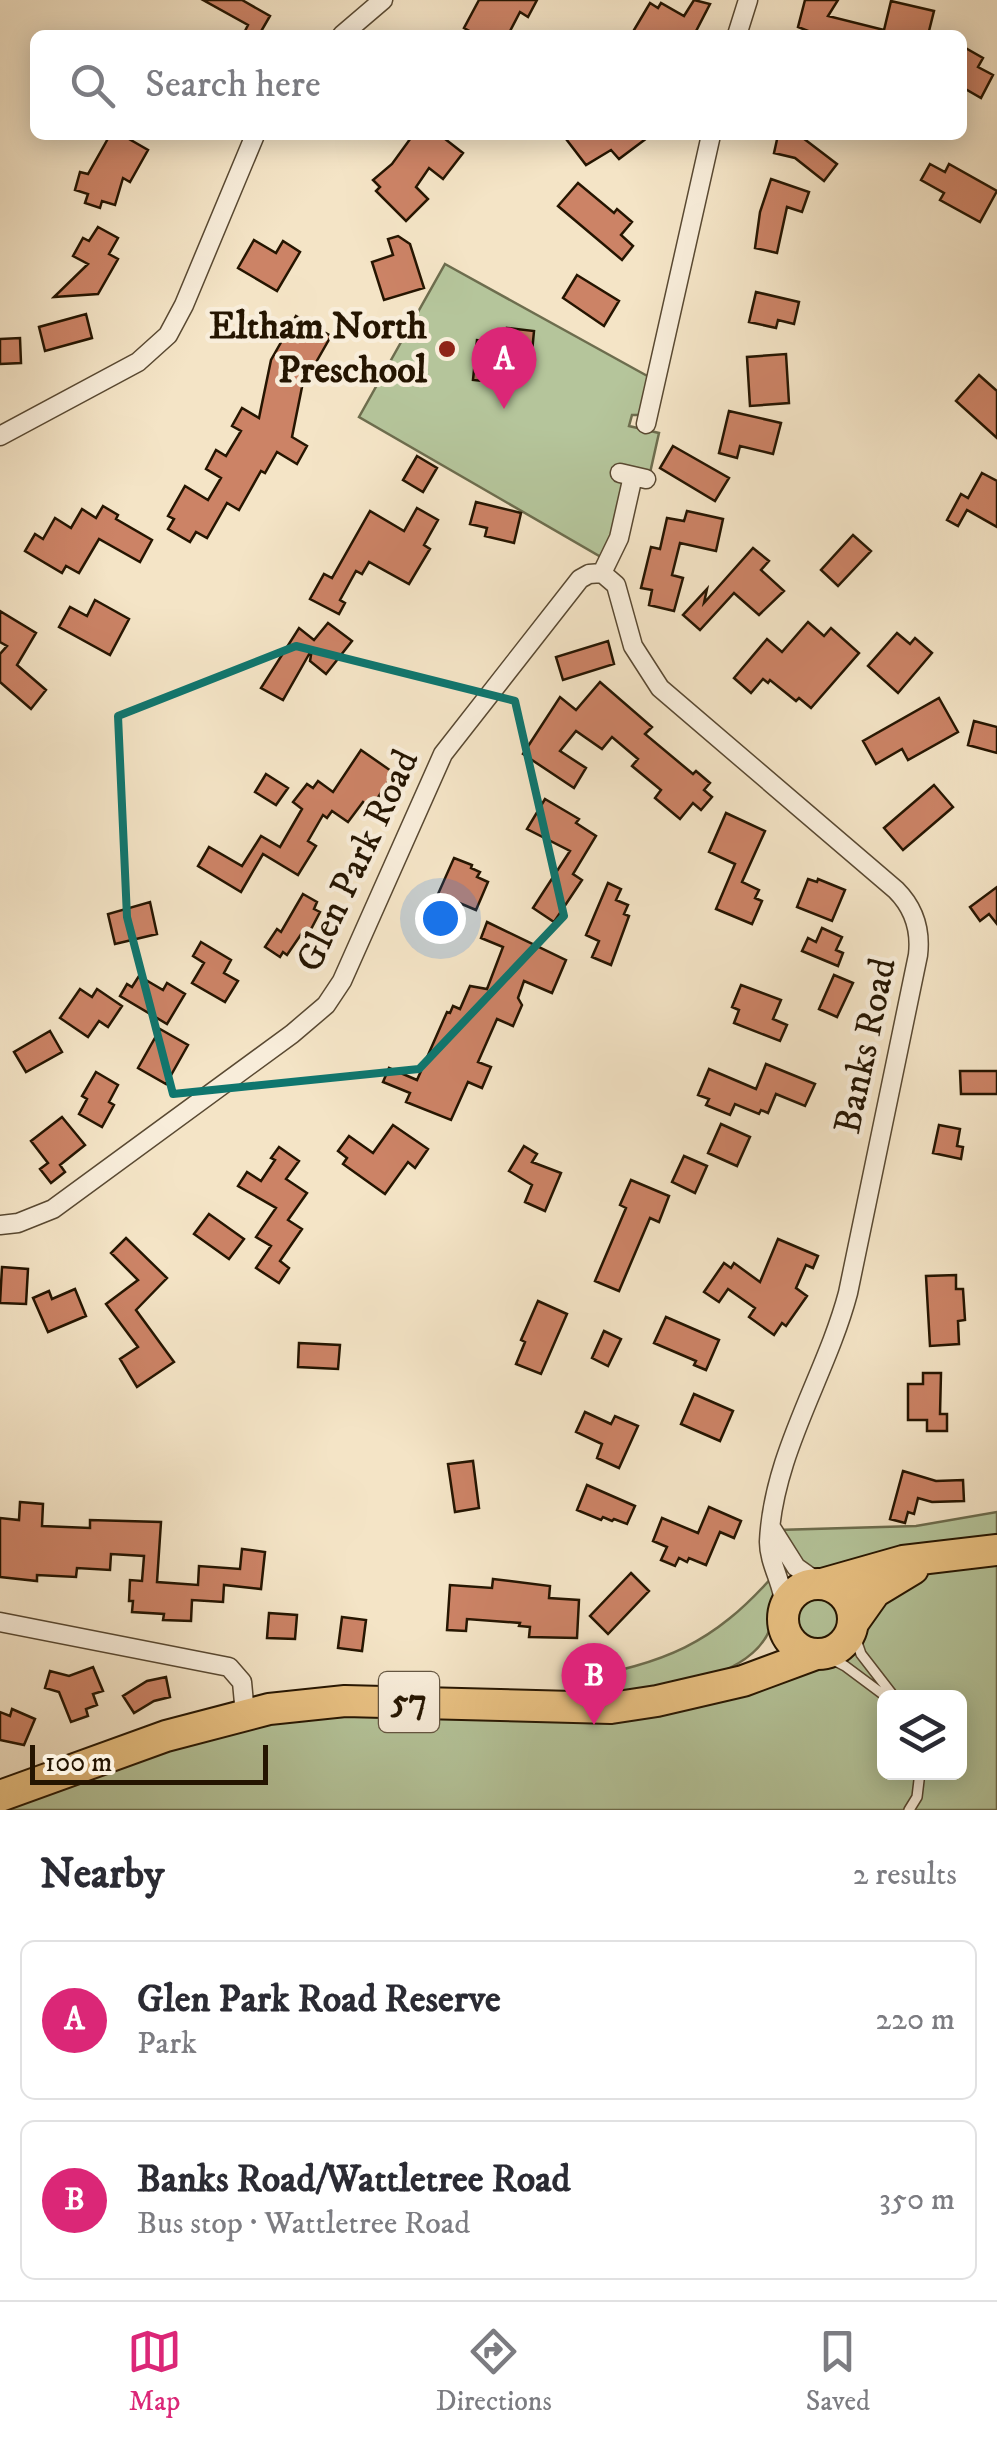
<!DOCTYPE html>
<meta charset="utf-8">
<style>
:root{--surface:#fff;--page:#f7f7f7;--text:#2b2b33;--muted:#7c7c81;--line:#e1e1e2;--accent:#db2777}
body{margin:0;font-family:"IM FELL DW Pica",serif;background:var(--page);color:var(--text)}
.controls{position:absolute;right:30px;bottom:30px;display:grid;overflow:hidden;border-radius:15px;box-shadow:0 5px 25px #0003}
.controls button{width:90px;height:90px;display:grid;place-items:center;padding:0;border:0;border-bottom:2px solid var(--line);background:var(--surface);color:var(--text);font:50px sans-serif}
.scale{position:absolute;left:30px;bottom:25px;width:238px;box-sizing:border-box;padding-left:10px;border:5px solid #251501;border-top:0;font-size:28px;line-height:35px;white-space:nowrap;color:#251501;-webkit-text-stroke:8px #f8edda;paint-order:stroke}
.you{position:absolute;left:440px;top:918px;width:35px;height:35px;margin:-25px;border:8px solid #fff;border-radius:50%;background:#1a73e8;box-shadow:0 0 0 15px #1a73e833}
.badge{display:grid;place-items:center;width:65px;height:65px;border-radius:50%;background:var(--accent);color:#fff;font-size:32px;font-weight:700}
.pin{position:absolute;translate:-50% -82px;filter:drop-shadow(0 2px 5px #0008)}
.pin::after{content:'';position:absolute;top:52px;width:35px;height:30px;background:inherit;clip-path:polygon(0 0,100% 0,50% 100%)}
.list{margin:0;padding:0;list-style:none}
h2{display:flex;justify-content:space-between;align-items:center;height:130px;margin:0;padding:0 40px;font-size:42px}
h2 small{font-size:32px;font-weight:400;color:var(--muted)}
.list li{display:grid;grid-template-columns:65px 1fr auto;gap:30px;align-items:center;box-sizing:border-box;height:160px;margin:0 20px 20px;padding:0 20px;border:2px solid var(--line);border-radius:15px}
.list b{display:block;font-size:38px;white-space:nowrap}
.list p{margin:0;font-size:32px;white-space:nowrap;color:var(--muted)}
.list em{font-size:32px;font-style:normal;color:var(--muted)}
.icon{flex:none;width:55px;height:55px;fill:none;stroke:currentColor;stroke-width:2;stroke-linecap:round;stroke-linejoin:round}
.map{position:relative;flex:none;width:997px;height:1810px;overflow:hidden}
.search{position:absolute;background:var(--surface);box-shadow:0 5px 25px #0003;left:30px;right:30px;top:30px;height:110px;display:flex;align-items:center;gap:25px;box-sizing:border-box;padding:0 35px;border-radius:15px;color:var(--muted);font-size:38px}
.sheet{height:490px;background:var(--surface)}
nav{display:flex;justify-content:space-around;align-items:center;box-sizing:border-box;height:140px;border-top:2px solid var(--line);background:var(--surface);font-size:28px;color:var(--muted)}
nav a{display:grid;justify-items:center;gap:5px}
nav .on{color:var(--accent)}
.map>svg:first-child{display:block}
.green{fill:#b5c59b;stroke:#6d6d4e;stroke-width:2.5;fill-rule:evenodd}
.building{fill:#cc8366;stroke:#251501;stroke-width:2.5}
.lines{fill:none;stroke-linecap:round;stroke-linejoin:round}
.service-casing{stroke:#594932;stroke-width:12}
.minor-casing{stroke:#594932;stroke-width:21}
.primary-casing{stroke:#251501;stroke-width:34}
.service{stroke:#f8edda;stroke-width:9}
.minor{stroke:#f8edda;stroke-width:18}
.primary{stroke:#eac283;stroke-width:30}
.marked{fill:none;stroke:#0f766e;stroke-width:8;stroke-linejoin:round}
.poi-dot{fill:#8f2418;stroke:#f8edda;stroke-width:4}
.labels{text-anchor:middle;dominant-baseline:central;stroke-width:9;stroke-linejoin:round;paint-order:stroke}
.shield{fill:#f8edda;stroke:#645642;stroke-width:2.5}
.shield-label{font-size:35px;font-weight:bold;fill:#251501}
.poi-label{font-size:38px;font-weight:bold;fill:#251501;stroke:#f8edda;text-anchor:end}
.street-label{font-size:38px;fill:#251501;stroke:#f8edda}
</style>
<div class="map">
<svg width="997" height="1810" viewBox="0 0 997 1810">
<rect width="100%" height="100%" fill="#f4e4c6"/>
<filter id="stains"><feTurbulence type="fractalNoise" baseFrequency=".002" numOctaves="4"/><feColorMatrix values="0 0 0 0 .2 0 0 0 0 .09 0 0 0 0 .02 0 0 0 .5 -.17"/></filter>
<radialGradient id="worn" r=".72"><stop offset=".6" stop-color="#630" stop-opacity="0"/><stop offset="1" stop-color="#630" stop-opacity=".3"/></radialGradient>
<path class="green" d="M445 264 651 378 639 415H632L629 426 659 433 650 473 623 482 614 536 601 557 359 417Z
M997 1512V1542L820 1573 807 1570 778 1530 916 1526Z
M997 1557V1810H0L245 1722 750 1686 832 1662 846 1654 893 1587 939 1568ZM884 1698H960V1772H884Z
M774 1575C776 1593 777 1611 770 1629 746 1689 626 1693 572 1699L574 1680C666 1662 711 1646 774 1575Z
M794 1619a24 24 0 1 1 48 0a24 24 0 1 1-48 0Z"/>
<path class="building" d="M203 0H242L270 16 259 35H243L248 25Z
M479 0H537L528 17 520 12 508 35H477L464 28Z
M694 0 710 4 694 35H631L650 3 658 8 661 3 684 16Z
M805 0H838L828 16 884 30 891 1 934 11 928 35H818L798 27Z
M962 46 983 58 978 67 993 75 981 98 962 87Z
M110 135H122L148 150 130 182 123 178 115 205 102 201 100 208 85 203 88 194 75 190 80 172 88 174Z
M413 135H440L463 153 443 179 429 168 416 187 428 199 406 221 376 191 380 187 373 180 392 164Z
M563 135H651L619 159 611 150 586 165Z
M778 135H799L837 164 824 181 795 158 774 153Z
M930 164 945 172 949 164 997 191 980 222 940 200 944 193 921 180Z
M771 179 809 192 802 212 787 207 777 253 755 248 760 212Z
M578 183 614 213 617 209 632 222 621 235 633 246 622 260 558 206Z
M98 227 118 238 109 254 118 259 98 294 54 297 88 264 73 256 83 238 89 241Z
M398 236 410 244 424 288 384 300 372 262 393 255 388 239Z
M254 240 276 253 283 241 300 252 277 291 238 268Z
M577 275 619 301 604 326 563 298Z
M756 292 799 302 794 324 778 320 776 328 749 322Z
M86 314 92 338 45 351 39 327Z
M296 316 331 336 302 387 292 437 307 446 297 464 277 452 265 473 261 471 239 510 227 503 207 538 196 532 190 542 168 529 174 519 168 516 185 486 208 500 221 478 206 469 216 450 226 456 241 431 232 426 242 408 259 418 271 360Z
M507 328 534 331 532 352 517 350 513 384 473 380 477 340 506 343Z
M20 338 21 363 0 364V339Z
M786 354 789 403 750 406 747 357Z
M979 375 997 391V438L956 401Z
M729 411 781 423 773 454 740 446 737 458 719 453Z
M673 446 729 478 715 501 660 468Z
M417 456 437 468 423 492 403 480Z
M982 473 997 481V527L967 510 958 526 947 520 961 494 968 498Z
M476 502 521 513 514 543 485 536 487 528 470 524Z
M103 506 118 515 116 519 152 540 140 562 99 539 79 573 66 566 62 573 25 551 35 534 43 539 55 518 71 528 82 509 96 518Z
M417 508 438 520 424 545 430 549 409 584 369 562 362 574 356 571 340 600 345 603 339 614 310 599 324 574 332 578 370 511 404 531Z
M687 511 723 519 716 551 680 543 672 575 683 578 674 611 649 605 652 590 641 588 651 547 660 549 667 518 684 521Z
M853 535 871 551 838 586 821 570Z
M753 548 769 561 761 570 784 591 759 615 734 593 700 630 683 615 707 589 704 603Z
M95 600 129 619 110 655 59 627 70 607 87 616Z
M0 611 36 633 17 665 46 690 31 709 0 682V654L7 646 0 642Z
M808 622 824 636 831 628 859 653 811 708 799 698 796 701 770 680 768 683 763 679 751 693 734 678 767 639 782 652Z
M328 623 352 641 326 674 310 661 312 649 283 700 261 688 299 628 314 640Z
M897 633 910 644 915 638 932 653 898 693 868 666Z
M608 641 614 664 563 680 556 657Z
M600 682 652 727 645 734 693 774 696 771 710 783 704 790 712 797 701 810 693 803 680 819 655 798 661 790 632 766 638 759 612 737 602 749 576 731 560 751 586 768 574 788 523 754 560 697 576 710Z
M939 698 958 732 908 760 902 749 876 764 863 741Z
M974 721 997 727V753L968 745Z
M361 750 394 773 371 808 363 802 348 822 332 811 327 818 323 815 308 841 316 846 298 875 263 854 241 892 198 866 209 847 242 866 261 836 280 847 302 809 293 802 307 784 313 788 318 781 333 792Z
M266 774 288 788 276 805 255 792Z
M934 785 953 807 903 850 884 828Z
M545 799 579 819 576 823 596 836 573 874 582 880 554 922 533 908 570 851 527 829Z
M726 813 765 831 742 882 759 890 755 898 762 901 752 924 716 909 735 864 709 852Z
M454 858 472 865 471 868 480 872 477 877 488 882 476 910 438 894Z
M808 879 817 882 818 879 845 890 832 921 797 907Z
M608 883 621 889 616 900 628 905 624 914 629 916 611 965 592 957 599 941 586 935Z
M997 887V924L989 914 980 921 970 907Z
M303 894 317 902 314 909 320 912 309 933 304 930 287 955 283 952 280 957 265 947 277 929 281 932Z
M150 902 157 934 115 944 108 914Z
M487 922 566 960 552 993 524 981 518 998 522 1005 513 1026 497 1019 478 1062 491 1067 482 1088 468 1082 451 1120 406 1102 410 1093 383 1082 389 1068 417 1080 447 1012 450 1013 453 1006 460 1009 470 986 487 989 503 947 481 938Z
M822 928 842 937 836 950 843 953 838 966 802 951 808 938 816 942Z
M201 942 231 960 224 973 238 981 225 1002 192 983 204 963 193 956Z
M834 975 853 983 837 1017 819 1009Z
M139 976 163 990 167 983 185 994 167 1024 120 996 127 984 132 987Z
M741 985 781 1000 773 1019 787 1025 780 1041 734 1023 739 1010 732 1007Z
M80 989 92 997 97 989 122 1006 108 1027 99 1021 88 1037 60 1018Z
M160 1029 188 1045 166 1084 138 1068Z
M50 1031 62 1052 26 1072 14 1052Z
M766 1064 815 1084 805 1106 776 1094 768 1113 761 1110 759 1114 735 1104 730 1115 706 1105 709 1099 698 1095 709 1069 756 1089Z
M960 1071H997V1094H961Z
M96 1072 118 1085 109 1102 114 1105 102 1127 79 1114 87 1099 82 1096Z
M62 1117 85 1145 60 1165 65 1172 51 1183 40 1169 48 1163 31 1141Z
M721 1124 750 1137 737 1166 708 1153Z
M393 1125 428 1149 415 1168 408 1162 385 1194 343 1164 347 1158 338 1151 349 1136 373 1153Z
M939 1125 960 1129 957 1146 963 1147 961 1159 933 1153Z
M524 1146 537 1154 532 1162 561 1173 545 1211 525 1202 532 1185 509 1171Z
M279 1147 299 1161 286 1179 307 1193 288 1220 302 1229 280 1261 289 1268 279 1283 256 1268 271 1246 256 1237 276 1208 238 1186 247 1172 261 1181 275 1160 271 1158Z
M684 1156 707 1166 695 1193 672 1182Z
M631 1180 669 1196 659 1222 650 1218 619 1291 595 1281 626 1208 620 1205Z
M209 1214 244 1239 229 1259 194 1234Z
M126 1238 167 1278 136 1310 174 1362 137 1387 120 1359 138 1347 106 1304 138 1280 111 1253Z
M778 1239 818 1256 813 1268 806 1265 796 1288 807 1296 786 1326 782 1323 774 1335 749 1317 755 1308 728 1289 719 1302 704 1292 724 1263 731 1268 734 1263 760 1282Z
M2 1267 28 1269 26 1304 0 1303Z
M956 1275V1289H963L965 1320 958 1321 959 1344 930 1346 926 1276Z
M75 1289 86 1316 48 1332 33 1298 49 1291 52 1299Z
M538 1301 567 1314 541 1374 516 1364 525 1342 521 1340Z
M666 1317 719 1340 706 1370 694 1365 696 1361 654 1343Z
M604 1331 621 1339 608 1366 592 1358Z
M299 1343 340 1345 338 1369 298 1367Z
M923 1373H941L940 1414H947V1431H927V1420H908V1384H923Z
M694 1394 733 1411 720 1441 681 1424Z
M585 1412 611 1424 615 1416 638 1426 619 1468 597 1458 602 1444 576 1432Z
M473 1461 479 1508 455 1512 448 1464Z
M903 1471 936 1481 963 1480 964 1501 932 1502 918 1498 914 1514 908 1512 905 1523 890 1519Z
M587 1485 635 1506 627 1524 614 1519 612 1521 603 1517 601 1520 577 1510Z
M20 1502 43 1504 42 1526 90 1528V1520L161 1522 157 1582 198 1585 199 1566 240 1569 242 1549 265 1552 261 1589 224 1585 223 1602 192 1600 191 1621 163 1620 164 1614 132 1612 133 1601H129L130 1580 142 1581 144 1556 111 1554 110 1570 77 1568 76 1577 37 1575V1581L0 1577V1518L19 1520Z
M709 1507 741 1521 734 1538 720 1532 706 1565 689 1558 687 1562 679 1558 675 1566 661 1560 667 1547 653 1541 662 1518 698 1533Z
M631 1573 649 1591 608 1634 590 1616Z
M493 1579 550 1586 549 1598 579 1600 577 1638 529 1637 530 1627 519 1626 520 1623 467 1619 466 1631 447 1630 450 1585 492 1588Z
M269 1613 297 1615 295 1639 267 1638Z
M342 1617 366 1620 362 1651 338 1648Z
M93 1667 103 1691 93 1694 97 1705 86 1709 88 1716 71 1722 59 1692 45 1688 50 1671 69 1676Z
M166 1677 170 1697 154 1701 134 1713 123 1696 147 1681Z
M12 1709 35 1719 24 1745 0 1740V1712L10 1716Z"/>
<g class="lines">
<defs>
<path id="service" d="M852 1628 861 1654 895 1698
M822 1654 845 1666 888 1698
M909 1810 917 1797 920 1772"/>
<path id="minor" d="M342 35 383 0
M737 35 748 0
M646 424 711 135
M0 436 138 362 168 335 184 305 255 135
M620 473 646 479
M602 573 616 585 633 646 660 688 896 890C914 908 921 929 918 955L848 1293C826 1376 773 1453 769 1542 769 1564 784 1585 785 1608
M602 573 619 538 633 476
M0 1225 18 1223 53 1209 292 1034 326 1005 342 981 443 754 580 579 589 574 602 573
M772 1529 796 1567 820 1584
M0 1622 229 1667 242 1682 245 1714"/>
<path id="primary" d="M822 1584 903 1561 997 1550
M783 1619a35 35 0 1 1 70 0a35 35 0 1 1-70 0Z
M853 1623 875 1592 913 1569
M0 1796 166 1736 269 1709 345 1701 611 1708 657 1701 743 1681 816 1654"/>
</defs>
<use href="#service" class="service-casing"/>
<use href="#minor" class="minor-casing"/>
<use href="#primary" class="primary-casing"/>
<use href="#service" class="service"/>
<use href="#minor" class="minor"/>
<use href="#primary" class="primary"/>
</g>
<path class="marked" d="M296 646 515 701 564 916 419 1069 173 1094 127 917 118 716Z"/>
<circle class="poi-dot" cx="447" cy="349" r="10"/>
<g class="labels">
<rect class="shield" x="379" y="1672" width="60" height="60" rx="8"/>
<g class="shield-label">
<text x="409" y="1702">57</text>
</g>
<g class="poi-label">
<text x="427" y="327">Eltham North<tspan x="427" dy="44">Preschool</tspan></text>
</g>
<g class="street-label">
<text transform="translate(358 861) rotate(-65)">Glen Park Road</text>
<text transform="translate(866 1046) rotate(-78)">Banks Road</text>
</g>
</g>
<rect width="100%" height="100%" filter="url(#stains)"/>
<rect width="100%" height="100%" fill="url(#worn)"/>
</svg>
<div class="controls">
<button><svg class="icon" aria-label="layers" viewBox="0 0 24 24"><path d="M12 4l9 5-9 5-9-5zM3 14l9 5 9-5"/></svg></button>
</div>
<div class="scale">100 m</div>
<div class="you"></div>
<div class="pin badge" style="left:504px;top:409px">A</div>
<div class="pin badge" style="left:594px;top:1725px">B</div>
<div class="search"><svg class="icon" aria-label="search" viewBox="0 0 24 24"><circle cx="10" cy="10" r="6"/><path d="M15 15l6 6"/></svg>Search here</div>
</div>
<section class="sheet">
<h2>Nearby<small>2 results</small></h2>
<ul class="list">
<li><span class="badge">A</span><div><b>Glen Park Road Reserve</b><p>Park</p></div><em>220 m</em></li>
<li><span class="badge">B</span><div><b>Banks Road/Wattletree Road</b><p>Bus stop · Wattletree Road</p></div><em>350 m</em></li>
</ul>
</section>
<nav>
<a class="on"><svg class="icon" aria-label="map" viewBox="0 0 24 24"><path d="M3 6l6-2 6 2 6-2v14l-6 2-6-2-6 2zM9 4v14M15 6v14"/></svg>Map</a>
<a><svg class="icon" aria-label="directions" viewBox="0 0 24 24"><path d="M12 3l9 9-9 9-9-9zM9 14v-3h6M13 9l2 2-2 2"/></svg>Directions</a>
<a><svg class="icon" aria-label="saved" viewBox="0 0 24 24"><path d="M7 4h10v16l-5-4-5 4z"/></svg>Saved</a>
</nav>
